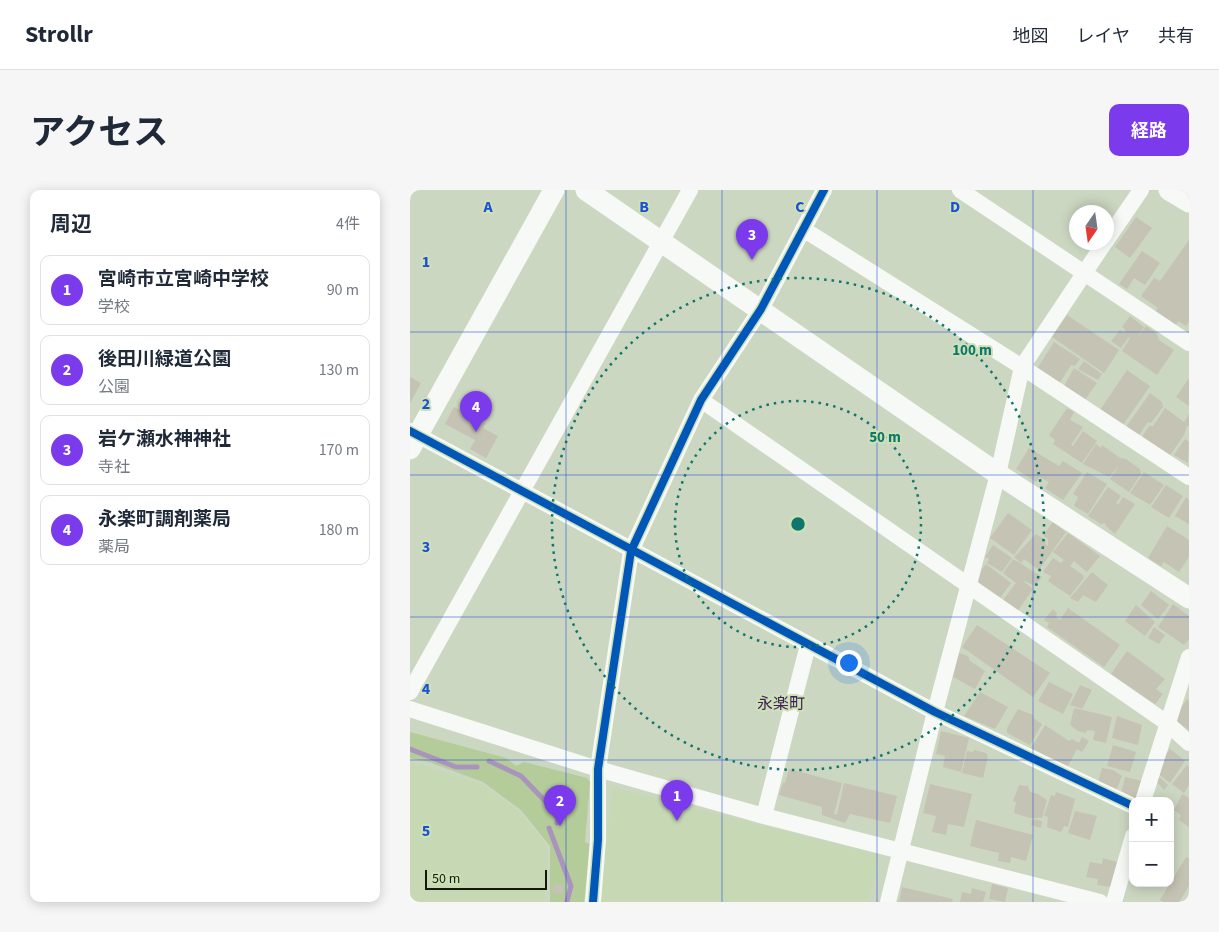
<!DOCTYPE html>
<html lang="ja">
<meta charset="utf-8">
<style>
:root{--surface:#fff;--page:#f6f6f7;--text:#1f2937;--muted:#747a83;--line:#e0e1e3;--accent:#7c3aed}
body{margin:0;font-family:"Source Sans 3","Noto Sans JP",sans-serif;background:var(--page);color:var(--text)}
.controls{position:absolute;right:15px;bottom:15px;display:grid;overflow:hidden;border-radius:10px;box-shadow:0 2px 12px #0003}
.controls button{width:45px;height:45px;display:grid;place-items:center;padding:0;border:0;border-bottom:1px solid var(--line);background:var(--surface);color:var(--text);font:25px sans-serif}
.compass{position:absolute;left:659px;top:15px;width:45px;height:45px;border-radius:50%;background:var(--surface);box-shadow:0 2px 12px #0003;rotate:193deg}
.scale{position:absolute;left:15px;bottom:12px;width:122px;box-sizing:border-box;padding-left:5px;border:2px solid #12190a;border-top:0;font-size:14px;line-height:18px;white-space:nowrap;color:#12190a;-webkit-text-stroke:4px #cde1b7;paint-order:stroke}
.you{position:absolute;left:438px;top:472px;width:18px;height:18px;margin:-12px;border:4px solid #fff;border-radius:50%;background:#1a73e8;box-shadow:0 0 0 8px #1a73e833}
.badge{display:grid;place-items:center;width:32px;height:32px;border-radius:50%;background:var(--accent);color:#fff;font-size:16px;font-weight:700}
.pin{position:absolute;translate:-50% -41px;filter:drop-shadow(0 1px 2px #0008)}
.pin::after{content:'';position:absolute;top:26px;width:18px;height:15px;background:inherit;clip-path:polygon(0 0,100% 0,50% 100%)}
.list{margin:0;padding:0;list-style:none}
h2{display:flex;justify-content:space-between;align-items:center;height:65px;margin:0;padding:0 20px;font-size:21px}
h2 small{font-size:16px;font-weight:400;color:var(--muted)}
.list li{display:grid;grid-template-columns:32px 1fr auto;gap:15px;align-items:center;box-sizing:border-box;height:70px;margin:0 10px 10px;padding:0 10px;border:1px solid var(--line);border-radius:10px}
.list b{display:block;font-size:19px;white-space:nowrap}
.list p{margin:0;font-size:16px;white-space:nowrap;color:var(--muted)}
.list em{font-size:16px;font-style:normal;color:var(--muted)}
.map{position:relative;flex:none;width:779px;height:712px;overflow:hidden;border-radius:10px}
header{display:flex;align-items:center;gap:30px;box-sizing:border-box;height:70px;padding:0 25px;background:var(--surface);border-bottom:1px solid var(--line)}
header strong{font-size:24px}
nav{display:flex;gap:28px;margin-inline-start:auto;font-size:18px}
.intro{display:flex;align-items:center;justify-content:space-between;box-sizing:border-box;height:120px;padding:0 30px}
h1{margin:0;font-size:35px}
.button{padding:12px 22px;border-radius:10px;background:var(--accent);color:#fff;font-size:18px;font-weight:700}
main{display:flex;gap:30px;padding:0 30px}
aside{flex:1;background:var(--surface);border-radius:10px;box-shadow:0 2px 12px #0003}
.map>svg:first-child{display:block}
.built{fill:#c6d9b4}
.green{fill:#b4cb9a}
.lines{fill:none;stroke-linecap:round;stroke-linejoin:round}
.stream{stroke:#aa94bc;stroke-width:5}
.building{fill:#c5c3b3}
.minor{stroke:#f7f9f6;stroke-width:16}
.tertiary{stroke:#f7f9f6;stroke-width:21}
.cycleway-casing{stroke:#cde1b7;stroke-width:11}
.cycleway{stroke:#0057b8;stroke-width:8}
.grid{fill:none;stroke:#1d4ed8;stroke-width:1;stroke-opacity:0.55}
.ring{fill:none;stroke:#0f766e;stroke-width:2.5;stroke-dasharray:2.5 5}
.labels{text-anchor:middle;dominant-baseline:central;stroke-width:4;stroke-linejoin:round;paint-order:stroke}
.quarter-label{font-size:16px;fill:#412058;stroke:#cde1b7}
.grid-label{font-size:16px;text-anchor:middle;font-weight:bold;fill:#1d4ed8;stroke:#cde1b7;stroke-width:4;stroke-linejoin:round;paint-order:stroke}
.centre{fill:#0f766e;stroke:#cde1b7;stroke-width:2.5}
.ring-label{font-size:15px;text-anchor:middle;font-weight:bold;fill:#0f766e;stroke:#cde1b7;stroke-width:4;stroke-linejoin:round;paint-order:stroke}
</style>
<header>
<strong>Strollr</strong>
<nav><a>地図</a><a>レイヤ</a><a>共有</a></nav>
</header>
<div class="intro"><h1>アクセス</h1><a class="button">経路</a></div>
<main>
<aside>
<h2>周辺<small>4件</small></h2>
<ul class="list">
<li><span class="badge">1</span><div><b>宮崎市立宮崎中学校</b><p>学校</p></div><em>90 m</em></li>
<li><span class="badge">2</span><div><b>後田川緑道公園</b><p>公園</p></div><em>130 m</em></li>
<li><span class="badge">3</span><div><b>岩ケ瀬水神神社</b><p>寺社</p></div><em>170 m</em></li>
<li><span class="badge">4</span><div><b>永楽町調剤薬局</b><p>薬局</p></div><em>180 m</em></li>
</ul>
</aside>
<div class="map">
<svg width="779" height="712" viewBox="0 0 779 712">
<rect width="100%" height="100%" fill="#ccd7c1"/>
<path class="built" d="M0 571 71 594 109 621 138 656 135 712H0Z
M202 597 469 665 458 712H190Z"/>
<path class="green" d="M0 542 96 568 106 576 114 572 177 588 180 592 175 652 180 654 174 712H140V656L111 620 73 592 19 572 0 568Z"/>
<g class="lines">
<path class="stream" d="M0 559 46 577H67
M79 571 111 586 137 613 148 629 147 633
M139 638 161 696 157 711"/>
</g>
<path class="building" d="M726 27 742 38 720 68 705 57Z
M779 50V132L776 136 768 131 765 136 745 122 748 118 731 106 744 88 750 91Z
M732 61 750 73 735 95 724 88 717 99 709 94Z
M657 125 709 160 694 183 642 147Z
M720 126 734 137 726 150 736 136 747 144 749 150 764 160 747 185 712 161 720 148H718L711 158 701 151 710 140 714 143 715 139 712 137Z
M644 152 670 169 665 176 661 175 649 194 627 179Z
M674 171 692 184 688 190 668 179Z
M664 178 687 193 674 211 653 198Z
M717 180 740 196 713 235 690 220Z
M0 187 11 193 0 213Z
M779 188V216L766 207Z
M740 203 752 212 753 217 741 233 738 232 729 245 716 237Z
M44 217 76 233 73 238 88 246 76 268 60 259 65 250 35 234Z
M657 218 664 222 660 230 673 237 661 255 663 256 673 241 687 251 672 273 643 254 645 250 639 245Z
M755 218 774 232 779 224V236H777L774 245 760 265 732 247 739 236H743Z
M775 249 779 252 778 273 764 265Z
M686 254 691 258 692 255 710 268 716 269 730 279 731 284 719 302 700 289 709 276 699 287 673 274Z
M619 258 649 276 653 271 672 283 653 310 635 298 639 292 629 287 626 292 606 279Z
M677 282 697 294 678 324 664 316 668 307 663 304Z
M734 282 754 295 740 315 720 303Z
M756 295 773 306 759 328 741 317Z
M698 297 711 306 706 313 708 315 713 307 725 314 705 344 696 336 695 333 691 334 678 326Z
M776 307 779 310V334L765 326Z
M598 323 622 340 604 365 580 348Z
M643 332 656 342 629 380 614 369 611 373 604 367 626 344 637 351 635 353 638 356V349L633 345Z
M757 336 779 350V367L769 382 754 372 751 376 738 368Z
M658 343 690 366 677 382 664 371 660 376 673 385 674 388 660 406 638 391 641 386 633 382 643 368 651 373 654 370 643 362Z
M583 355 602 368 592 382 577 373 579 369 575 367Z
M603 369 632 387 625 396 612 390 623 399 604 426 566 401 572 379 576 374 601 393 590 408 593 410 606 393 593 383Z
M682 382 698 395 686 412 673 405 668 412 660 408Z
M741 401 759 415 748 429 731 415Z
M763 414 779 426V449L774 455 748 437Z
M726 415 745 432 735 446 715 431Z
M658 418 710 455 694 477 637 437 639 433 634 430 643 419 647 423 646 427 650 430Z
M567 435 640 483 623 507 552 457Z
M744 437 755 445 749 454 738 448Z
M717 461 755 489 746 499 753 504 745 514 701 484Z
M549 463 558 466 560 471 575 481 565 499 543 487Z
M639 492 663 504 653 524 628 511Z
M670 495 682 500 672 519 660 515Z
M570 502 598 517 585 539 554 526Z
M777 509 779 511V540L764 529Z
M664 518 702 527 696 553 683 550 685 541 677 540 676 543 668 541 660 535Z
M608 519 623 525V528L632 534 620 555 597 543V538Z
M707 526 732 535 728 555 702 548Z
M635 535 659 551 662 549 669 553 672 547 679 551 672 562 667 559 657 578 621 558Z
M531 541 559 548 551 582 533 577 535 566 526 564Z
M703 555 726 562 720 582 697 576Z
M760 559 775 571 760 593 746 582 749 573Z
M564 560 576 563 578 566 573 588 552 583 557 561 563 562Z
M777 575 779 577V595L774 603 762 594Z
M692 578 703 580 712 586 706 601 687 596Z
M379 579 432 593 424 624 427 625 434 593 487 606 480 633 440 624 435 633 412 625V617L369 605 373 593H375Z
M715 587 732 591 727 610 710 608Z
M749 587 758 595 754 600 746 591Z
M520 594 562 604 554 637 538 634 536 645 522 642 526 626 513 623Z
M609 595 618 596 620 602 628 604 637 610 632 628H620L604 623 606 612 603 611Z
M646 602 665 609 658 637 654 636 651 642 637 637 638 627 634 626 641 605 645 606Z
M772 604 779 608V637L769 630 771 625 764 620Z
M665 621 687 626 680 650 658 643Z
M623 629 632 631 631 638 621 635Z
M566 630 623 645 616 671 601 667 600 673 588 671 589 663 560 656Z
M776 667 779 668V696L769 712H753L750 710Z
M693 668 707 672 701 697 687 695 688 689 676 687 680 672 692 674Z
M144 693 154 695 152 704 142 703Z
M582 694 598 698 595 712 579 709Z
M492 697 543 709 542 712H489Z
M562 698 576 702 573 712H550L552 702 561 704Z"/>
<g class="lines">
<path class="minor" d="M550 0 779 153
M393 39 612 177 779 287
M696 51 731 0
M291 210 757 533 779 553
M0 241 525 522 723 616
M0 502 280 0
M0 519 188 579 354 626 690 712
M733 611 779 467
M354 626 398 455
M183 712 188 650V579L221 361 291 210 351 119 414 0
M478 712 525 522 588 284 612 177 695 52
M704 712 723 646"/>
<path class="tertiary" d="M176 0 588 284 779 408
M759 0 779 12
M0 259 144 0"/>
<defs>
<path id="cycleway" d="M0 241 525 522 723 616
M183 712 188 650V579L221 361 291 210 351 119 414 0"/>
</defs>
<use href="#cycleway" class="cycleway-casing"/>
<use href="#cycleway" class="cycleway"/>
</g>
<path class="grid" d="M156 0V712M312 0V712M467 0V712M623 0V712M0 142H779M0 285H779M0 427H779M0 570H779"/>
<g class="ring">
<circle cx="388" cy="334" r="123"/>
<circle cx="388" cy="334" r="246"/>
</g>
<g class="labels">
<g class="quarter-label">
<text x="371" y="514">永楽町</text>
</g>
</g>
<g class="grid-label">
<text x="78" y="22">A</text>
<text x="234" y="22">B</text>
<text x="390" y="22">C</text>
<text x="545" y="22">D</text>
<text x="16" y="77">1</text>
<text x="16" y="219">2</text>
<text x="16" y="362">3</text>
<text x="16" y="504">4</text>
<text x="16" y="646">5</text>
</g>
<circle cx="388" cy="334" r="8" class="centre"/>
<g class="ring-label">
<text x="562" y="165">100 m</text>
<text x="475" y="252">50 m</text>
</g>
</svg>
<div class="controls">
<button>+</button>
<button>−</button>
</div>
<svg class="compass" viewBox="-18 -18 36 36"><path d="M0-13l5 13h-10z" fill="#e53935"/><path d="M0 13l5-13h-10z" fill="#747a83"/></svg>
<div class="scale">50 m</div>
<div class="you"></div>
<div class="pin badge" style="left:267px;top:631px">1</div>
<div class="pin badge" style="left:150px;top:636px">2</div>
<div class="pin badge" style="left:342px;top:70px">3</div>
<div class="pin badge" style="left:66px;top:242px">4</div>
</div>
</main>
